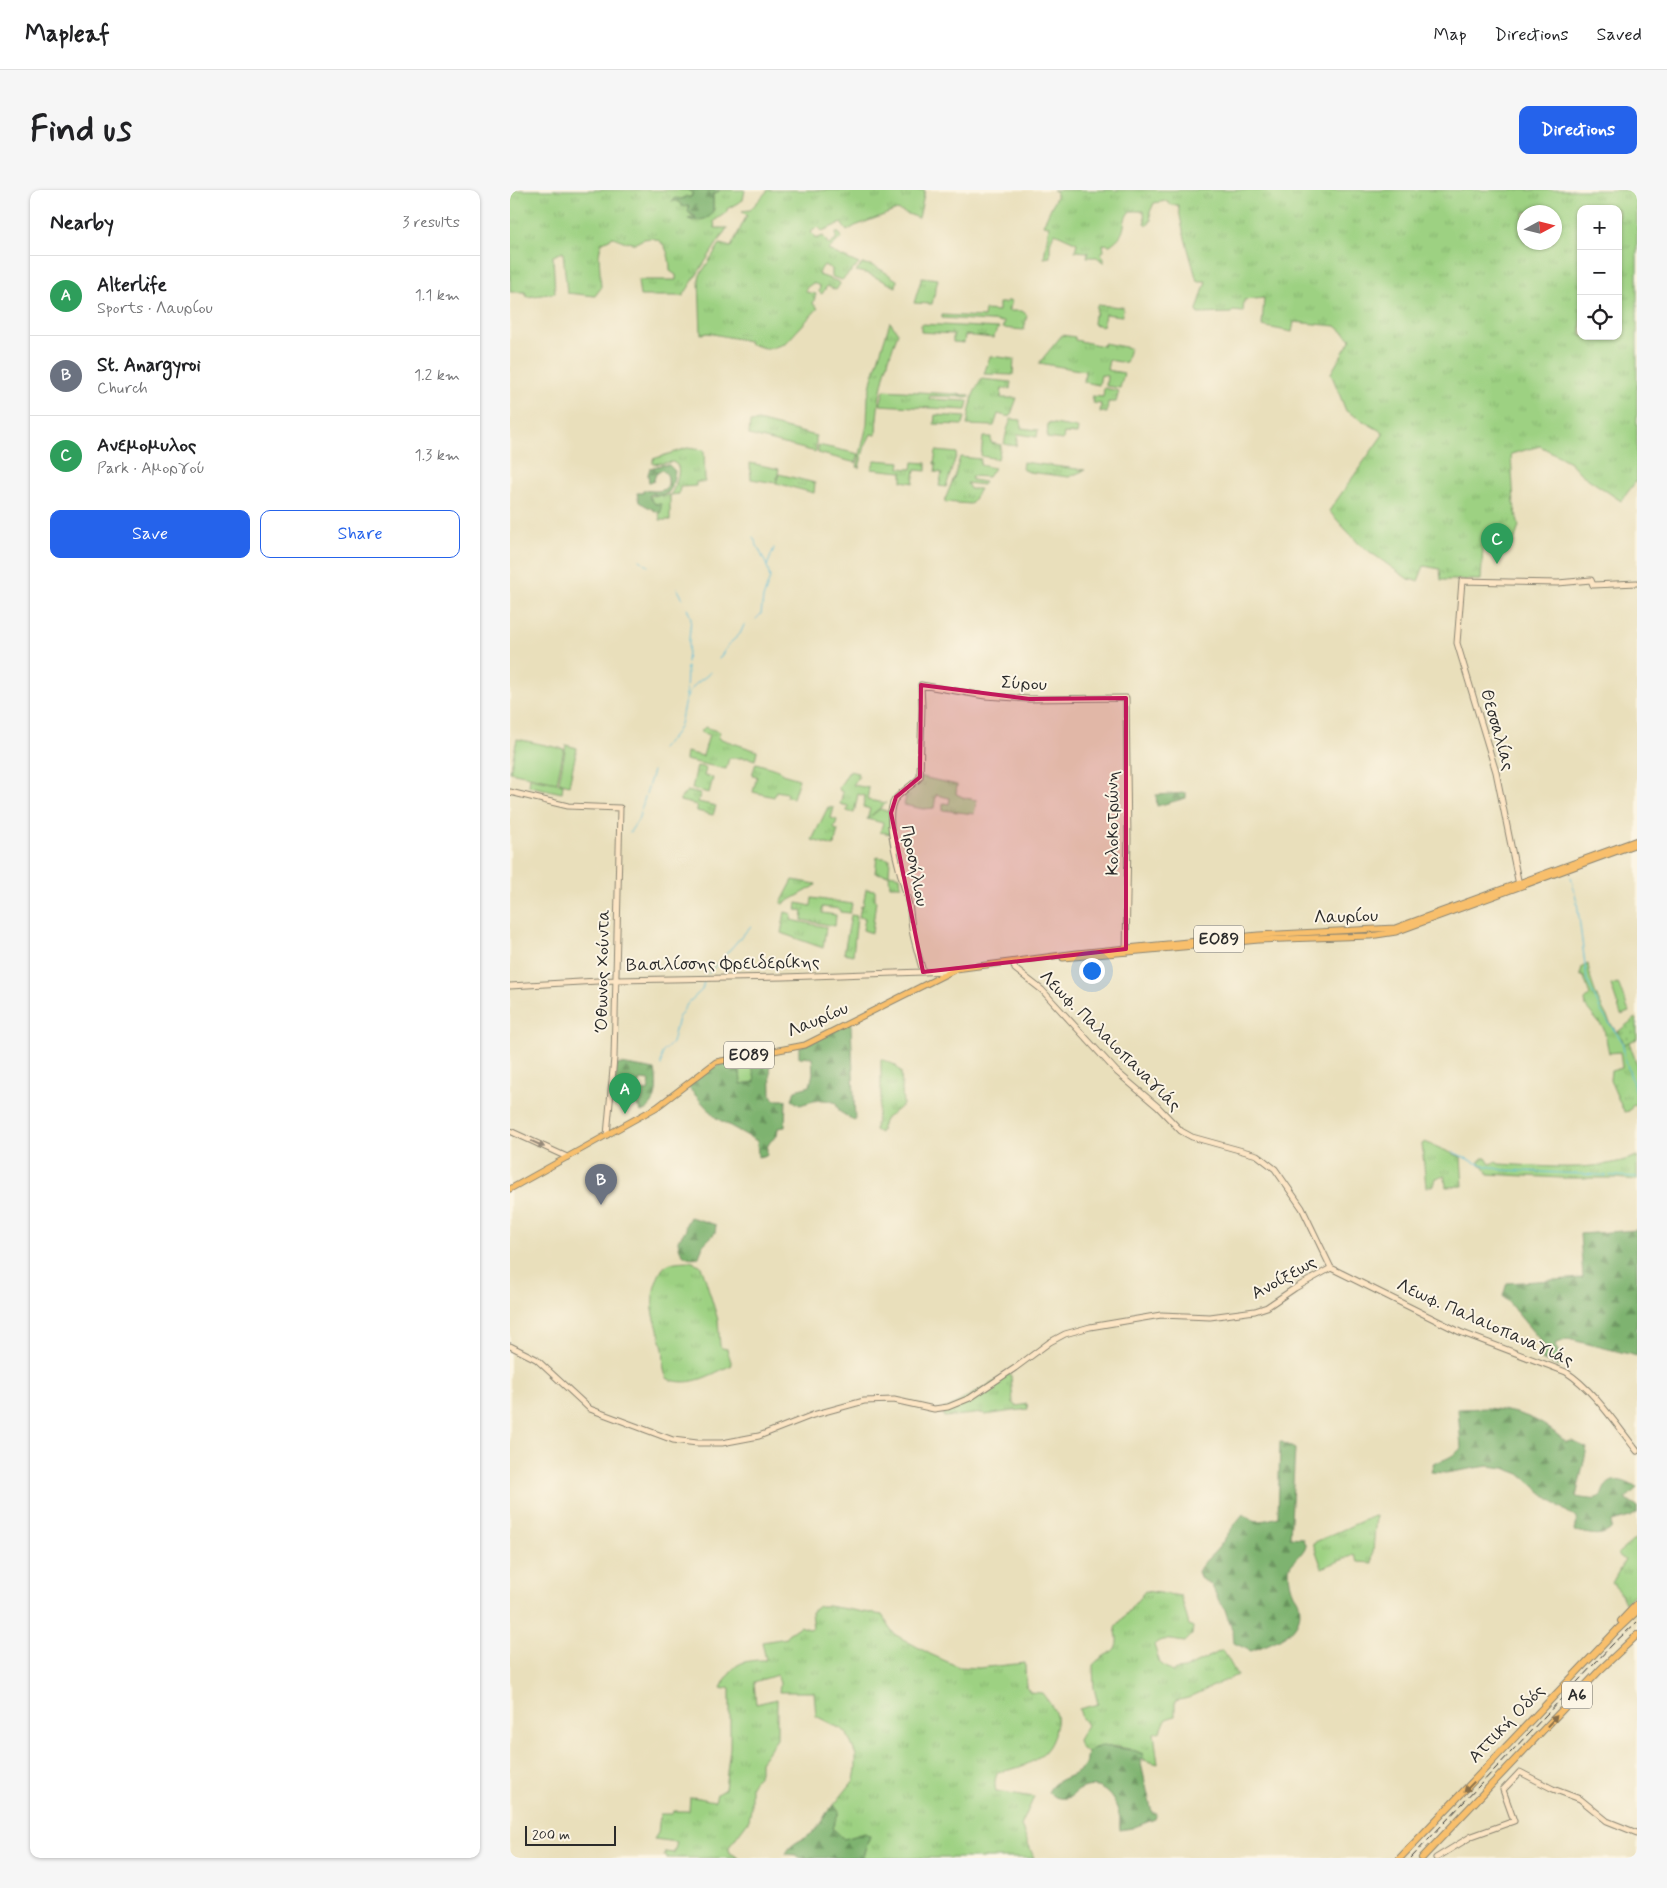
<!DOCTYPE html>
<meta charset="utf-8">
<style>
:root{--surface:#fff;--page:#f6f6f6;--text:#202124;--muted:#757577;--line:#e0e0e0;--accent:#2563eb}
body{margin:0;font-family:Mynerve,sans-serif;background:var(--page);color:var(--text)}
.controls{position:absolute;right:15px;top:15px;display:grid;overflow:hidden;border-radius:10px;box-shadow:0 1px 4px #0004}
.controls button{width:45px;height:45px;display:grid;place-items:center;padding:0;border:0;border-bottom:1px solid var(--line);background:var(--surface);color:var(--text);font:25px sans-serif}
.compass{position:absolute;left:1007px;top:15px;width:45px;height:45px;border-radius:50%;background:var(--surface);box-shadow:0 1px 4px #0004;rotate:83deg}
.scale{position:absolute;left:15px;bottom:12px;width:91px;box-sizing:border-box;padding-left:5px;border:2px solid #2b2b2b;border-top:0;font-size:14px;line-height:18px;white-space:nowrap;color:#2b2b2b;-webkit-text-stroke:4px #fcf5e5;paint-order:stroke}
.you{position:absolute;left:581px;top:780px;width:18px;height:18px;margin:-12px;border:4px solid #fff;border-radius:50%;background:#1a73e8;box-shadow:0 0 0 8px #1a73e833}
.badge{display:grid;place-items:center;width:32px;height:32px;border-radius:50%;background:var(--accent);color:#fff;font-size:16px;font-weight:700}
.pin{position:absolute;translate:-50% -41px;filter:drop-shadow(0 1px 2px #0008)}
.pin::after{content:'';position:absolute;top:26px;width:18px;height:15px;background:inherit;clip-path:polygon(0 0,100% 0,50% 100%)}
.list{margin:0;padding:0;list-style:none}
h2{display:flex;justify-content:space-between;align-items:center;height:65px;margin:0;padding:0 20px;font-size:21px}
h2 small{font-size:16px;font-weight:400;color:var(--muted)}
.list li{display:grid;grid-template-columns:32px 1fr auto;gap:15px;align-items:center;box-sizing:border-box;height:80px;padding:0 20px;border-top:1px solid var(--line)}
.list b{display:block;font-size:19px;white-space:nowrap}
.list p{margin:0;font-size:16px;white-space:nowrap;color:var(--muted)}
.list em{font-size:16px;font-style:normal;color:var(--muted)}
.actions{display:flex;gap:10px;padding:15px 20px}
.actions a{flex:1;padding:11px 0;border:1px solid var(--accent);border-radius:10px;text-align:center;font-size:18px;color:var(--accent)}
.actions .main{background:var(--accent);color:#fff}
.icon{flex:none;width:28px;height:28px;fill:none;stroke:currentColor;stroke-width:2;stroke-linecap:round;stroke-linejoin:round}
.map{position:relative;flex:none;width:1127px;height:1668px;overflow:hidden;border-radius:10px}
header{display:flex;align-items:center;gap:30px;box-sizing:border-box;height:70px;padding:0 25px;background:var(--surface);border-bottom:1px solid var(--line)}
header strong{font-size:24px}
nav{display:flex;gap:28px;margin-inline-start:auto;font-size:18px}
.intro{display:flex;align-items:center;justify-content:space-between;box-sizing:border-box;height:120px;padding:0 30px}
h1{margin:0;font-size:35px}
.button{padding:12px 22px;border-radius:10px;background:var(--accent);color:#fff;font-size:18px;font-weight:700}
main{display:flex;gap:30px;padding:0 30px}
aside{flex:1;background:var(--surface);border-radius:10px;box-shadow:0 1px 4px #0004}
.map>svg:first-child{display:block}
.grass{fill:url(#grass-tufts);stroke:#647e56;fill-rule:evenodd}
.forest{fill:url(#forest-firs);stroke:#546f4e}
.park{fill:url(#park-dots);stroke:#647e56}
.garden{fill:#9dd182;stroke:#647e56}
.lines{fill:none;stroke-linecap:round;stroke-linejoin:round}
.stream{stroke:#5dbedb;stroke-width:1}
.secondary-casing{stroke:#8a8573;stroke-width:7}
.primary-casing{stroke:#8a8573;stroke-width:7}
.highway-casing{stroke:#8a8573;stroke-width:8}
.secondary{stroke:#fce5c4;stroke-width:5}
.primary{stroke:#f8bf6c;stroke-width:5}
.highway{stroke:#f8bf6c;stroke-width:6}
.rail{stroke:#2b2b2b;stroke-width:1;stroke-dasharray:8 4;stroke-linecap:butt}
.oneway{fill:#948878}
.oneway2{fill:#876e48}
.marked{fill:#c2185b;fill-opacity:0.2;stroke:#c2185b;stroke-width:4;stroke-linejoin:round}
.labels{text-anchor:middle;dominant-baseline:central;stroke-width:4;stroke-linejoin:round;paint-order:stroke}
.shield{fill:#fcf5e5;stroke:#6a6863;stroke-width:1}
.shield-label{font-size:16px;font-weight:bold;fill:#2b2b2b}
.street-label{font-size:18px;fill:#2b2b2b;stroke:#fcf5e5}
</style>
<header>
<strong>Mapleaf</strong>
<nav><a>Map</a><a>Directions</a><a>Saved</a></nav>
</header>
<div class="intro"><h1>Find us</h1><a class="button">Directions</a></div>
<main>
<aside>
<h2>Nearby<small>3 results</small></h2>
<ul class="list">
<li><span class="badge" style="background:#2e9e5b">A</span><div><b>Alterlife</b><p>Sports · Λαυρίου</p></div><em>1.1 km</em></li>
<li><span class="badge" style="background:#6b7280">B</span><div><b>St. Anargyroi</b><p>Church</p></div><em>1.2 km</em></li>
<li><span class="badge" style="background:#2e9e5b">C</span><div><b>Ανεμομυλος</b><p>Park · Αμοργού</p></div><em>1.3 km</em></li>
</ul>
<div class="actions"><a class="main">Save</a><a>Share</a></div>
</aside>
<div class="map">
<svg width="1127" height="1668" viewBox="0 0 1127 1668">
<defs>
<pattern id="grass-tufts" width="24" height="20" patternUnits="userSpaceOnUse" patternTransform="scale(1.25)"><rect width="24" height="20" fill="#9dd182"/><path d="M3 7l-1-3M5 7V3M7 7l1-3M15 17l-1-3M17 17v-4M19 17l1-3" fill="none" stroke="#87b470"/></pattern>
<pattern id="forest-firs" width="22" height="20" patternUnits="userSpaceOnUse" patternTransform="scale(1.25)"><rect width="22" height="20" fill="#7eb370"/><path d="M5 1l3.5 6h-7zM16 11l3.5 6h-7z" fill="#67925c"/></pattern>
<pattern id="park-dots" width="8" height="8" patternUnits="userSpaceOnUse" patternTransform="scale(1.25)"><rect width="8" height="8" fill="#9dd182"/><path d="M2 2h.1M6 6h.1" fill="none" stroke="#87b470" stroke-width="1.8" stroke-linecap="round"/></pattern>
</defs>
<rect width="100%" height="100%" fill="#fcf5e5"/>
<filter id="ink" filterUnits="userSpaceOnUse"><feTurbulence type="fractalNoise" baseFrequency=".02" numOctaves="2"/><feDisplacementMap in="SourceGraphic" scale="10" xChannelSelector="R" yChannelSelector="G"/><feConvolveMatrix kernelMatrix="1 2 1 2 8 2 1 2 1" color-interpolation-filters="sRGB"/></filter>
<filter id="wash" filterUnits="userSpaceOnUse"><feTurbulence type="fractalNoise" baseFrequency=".0096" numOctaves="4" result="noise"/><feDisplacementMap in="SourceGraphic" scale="20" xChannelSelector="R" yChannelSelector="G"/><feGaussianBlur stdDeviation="1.12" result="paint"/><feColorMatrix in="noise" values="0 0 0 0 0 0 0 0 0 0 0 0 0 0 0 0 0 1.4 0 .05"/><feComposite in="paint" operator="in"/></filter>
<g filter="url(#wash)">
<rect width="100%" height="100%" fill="#e9dfbb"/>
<path class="grass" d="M0 0H178L182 1V6L168 11 179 16 180 24 186 28 181 30C190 31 196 28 203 23V4L210 0H235L233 10 217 19V22L204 31 205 38H217L173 106H130L128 90H166V85L160 81C160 65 155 44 134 49 130 50 127 54 123 53 117 53 109 49 103 47L91 53 89 66 91 98 85 106 57 103 53 62 43 66 45 103 17 107 15 102H0Z
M258 0H415L409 28 387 20 345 36 337 41 331 33 312 41 308 37 301 42 306 49 313 46 319 55 326 50V43H329L332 47 318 60 349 74 332 90 322 87V79L314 75 308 83 309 85 329 92 330 94 326 100 317 96 312 104 309 102 310 96 303 93 296 98V102L306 104 303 114 308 118 275 154 258 159 240 154 239 151 198 143 191 144 189 90 190 85 210 54 221 57 237 25 232 21 240 20Z
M543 0H1127V290L1111 311 1071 284 1060 272 1030 256 1001 264 1004 314 1009 336 1003 355H997V360L973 358 971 390H931L930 379 914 376 908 391 898 389 849 354 819 321 874 243 836 221 821 183 841 149 826 136 784 132 782 142 752 136 754 108 734 110 733 122 723 121 721 123 688 124 687 120 696 91H687L673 41 668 15H661L656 11 644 13 640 22 641 31 637 36 635 34 634 21H620C609 33 621 41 600 55L593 54 594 61 591 63 594 68V73L587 67H577L578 62 565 61 567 53 545 43 543 45 540 54V67L534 68 539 36 533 35 546 7V1ZM1071 19H1108V146H1071ZM1014 22H1044V52H1014Z
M352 74C365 74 375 82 385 89L387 90 386 97 359 84 346 81Z
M412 87 428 89 422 114 404 113Z
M496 111H502L498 121H512L517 125 514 140 492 138 495 132 432 128V125L474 127 475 120 489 121V113H496Z
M587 115 613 117 612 126 595 124 593 136 583 134 584 125H587L586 123Z
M380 132 388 143C375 176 367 209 366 245L361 244 355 256 349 278 347 277 357 235 358 207 362 189Z
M411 134 489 138 483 148 455 145 454 153 443 152V144L411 142Z
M552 145 565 147V150L593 156 594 153 620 158 616 173 599 170 597 180 614 183 610 198 596 196 597 186 591 185 589 195 574 192 575 181 529 173Z
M480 166 504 169 503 185 474 184Z
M471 189 501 192 500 199 492 198 491 208H507L500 227 488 224 484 236 457 235 463 205Z
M594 198 609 201 606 212H598L597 223 590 222 591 214 583 213 584 210H581L582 206 593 207Z
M374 200 460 205 459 207 420 206 419 209 458 211 456 220 370 215Z
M425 225 455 227 453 235 424 234Z
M501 229 511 230V238L528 240 527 247 508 244 506 256 494 254 497 240Z
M248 231 306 246V262L239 245 240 232Z
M538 233 568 238 567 244 554 243 553 250 537 248Z
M473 247H481V253L491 255 488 269 471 266Z
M308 255 349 264 346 273 308 263Z
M177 258 194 260 195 292H186V296L170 297 169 304 160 305V330H150L149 323 151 321 147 314 142 312 139 306 160 305C165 299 170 284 168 276L163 272 143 274V269Z
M426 261 447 263 436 297 429 296 432 283 425 282 426 274H424Z
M450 267 471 269 470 275 484 278 478 287 461 286 462 290 475 292 473 295 457 293 460 299H470L461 314 434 312 445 285Z
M365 270 390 272 389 278 402 279 403 272 416 273V281L405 280 403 293 392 291V282L361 279Z
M513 272 575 280 559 287 519 282 512 279Z
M269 284 305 293 304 303 266 293Z
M195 537 210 542 208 548 247 561 245 570 239 568H219L216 579 175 570 176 562 193 566 199 545 190 542Z
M246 573 269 580 272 584 289 589 283 608 276 607 277 603 266 601 264 607 243 602 247 586 242 585Z
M187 576 196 578 194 586 203 588 199 603 182 599Z
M339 581 348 583 347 585 349 586 343 595 359 598 357 610 376 613 357 629 360 619 353 617 355 606 348 604 344 623 337 621 338 616 330 614 333 602 330 601 329 598Z
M412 587 447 595 446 604 455 608 467 610 464 624 433 620V613L439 614 440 608 426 605 424 618 413 619 394 615 396 607 391 606 405 596Z
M177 601 190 604 188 612 206 616 203 625 187 621V615L170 611V609Z
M318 617 324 618 321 628 327 630 324 639 328 640 324 656 302 650Z
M367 667 380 669 379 684 390 686 391 696H380L379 685 365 683Z
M283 690 306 694 305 696 273 714 271 713Z
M356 699 365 700V710H366L362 743 353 740 355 728 349 727 351 716H353Z
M302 708 342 714 340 723 330 722V719L312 717V723L326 725 325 736 292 730 293 721 286 720 287 713 301 716Z
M275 722 282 724 281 730 316 737 313 758 271 743Z
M341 725 347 726 343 765 334 763Z
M1078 774C1081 799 1093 821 1106 842L1109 841 1114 854 1119 852 1127 875V917L1124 914 1119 921 1114 922 1100 890 1101 881 1112 878 1110 862 1099 863 1094 839 1076 817 1075 810 1080 805 1074 787 1070 785 1072 777Z
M237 866 244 883 245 892 231 894 229 869Z
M371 869 385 875 391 882 393 915 375 929 370 943 365 940 371 908Z
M915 952 951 967 953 996 936 997 935 986 926 988 924 996 916 997 912 954Z
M1127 966V990L1106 988H1051L978 984 974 976 969 974V971L973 968H976L980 974 986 972 989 974C1036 976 1083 983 1127 966Z
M180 1071 190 1075 193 1081 208 1130 210 1156 212 1158 217 1159 222 1175C201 1184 182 1198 158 1189 151 1180 155 1170 153 1159 148 1131 136 1120 147 1090 154 1071 161 1072 180 1071Z
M500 1183 501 1186 503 1213 507 1216 517 1214 518 1219 475 1225 473 1223 434 1227 433 1219 438 1218Z
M866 1326 862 1373 848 1372 844 1365 812 1378 803 1353 861 1327Z
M1125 1349H1127V1402L1115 1413 1110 1402 1102 1393 1115 1370 1107 1364Z
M635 1401 671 1406 679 1435 683 1437 682 1445 675 1452C664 1451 652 1446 644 1455L650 1473 662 1482 666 1480 674 1479 713 1460 727 1485 678 1508 665 1511V1526L656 1529 651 1541 644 1543 648 1574 634 1570 633 1564C617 1557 593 1552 577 1563L570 1557 568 1550 577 1535 572 1528 569 1519 588 1514 584 1498 583 1475C597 1459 613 1466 605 1438Z
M309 1416H318L372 1425 384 1444 420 1464 449 1477 469 1478 515 1473 516 1496 520 1502 532 1503C537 1510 544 1517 546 1526 547 1530 546 1534 545 1538 542 1567 515 1578 488 1582 485 1588 484 1594 486 1601L524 1607 511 1636 524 1668H352L360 1646 334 1649 322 1638 329 1622 324 1615 344 1590 346 1579V1565L337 1544 333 1540 306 1526 304 1502H269L270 1493 267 1485 244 1492 246 1514 267 1509V1549L250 1572V1582L241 1596V1619L239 1630 219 1657V1662L229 1668H157V1666H154L155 1662 164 1663 167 1652 144 1649 148 1643 150 1624H162L164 1621H179L180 1607C189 1607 196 1610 205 1611L207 1604 215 1599 220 1557V1498L218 1497 215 1499 211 1498C223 1474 229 1470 256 1470L252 1452 277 1448 278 1444 290 1436 299 1439 303 1438 301 1422Z"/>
<path class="forest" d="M178 0H210L207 3 203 4V23C198 30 186 32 178 29L186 27 178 22 179 16 173 17 168 11H161L165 8 172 9 176 6 179 8 182 6V2Z
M151 275H159L165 281 162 297 158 303 151 305 141 304 139 306 145 314H151V322L149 323 129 312 127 303H133V300C141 301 160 304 158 290 158 285 156 283 152 280L146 284 143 292 139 293 138 284 140 278Z
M676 603V608L647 616 646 605Z
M340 833 341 835 345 931 330 922 326 913C313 907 303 911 290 915L282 910 285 900 300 896 303 883 302 868 289 867V858Z
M260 863 261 905 264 910H276L275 937 268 938 267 946C259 952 256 955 257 965L248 967 247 951 206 928 178 897C195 883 206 873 229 869L231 894 245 892 244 883 237 866Z
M111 874 145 880C148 896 148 916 131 922L118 901 103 898 123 897 129 899 128 900 138 901 140 891 131 890 128 894 123 893 119 896 105 894 107 875Z
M180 1027 206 1035 205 1043 193 1055 189 1067C174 1070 169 1063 168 1050L176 1040 175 1036Z
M1127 1040V1166L1058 1149 1045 1154 1052 1171 1049 1177 1031 1170 1035 1156 993 1106 997 1093 1073 1088 1070 1044Z
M978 1218C1014 1223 1029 1228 1056 1252L1062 1251 1077 1258 1066 1307C1072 1308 1080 1310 1086 1308 1093 1306 1092 1302 1095 1297 1104 1285 1117 1292 1127 1298L1115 1309 1127 1317V1323L1120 1327 1102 1332 1101 1339C1090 1349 1078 1343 1065 1341L1067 1331 1065 1327 1047 1315 1010 1284 994 1278 978 1276 936 1283 921 1282 924 1273C935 1270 944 1266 951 1258L948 1219Z
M770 1251 785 1259 780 1347 792 1348 796 1356C791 1368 779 1370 779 1381 779 1388 781 1398 784 1404 786 1407 789 1411 789 1414 796 1443 761 1453 741 1461L724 1453 723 1442 714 1417 709 1411 701 1394 691 1389 688 1382C693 1371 702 1366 709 1357 717 1346 724 1334 733 1324 744 1334 754 1331 768 1327Z
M592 1556 623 1560 633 1564 634 1570 630 1569 642 1623H647L645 1629 622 1638 610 1640C609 1634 611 1629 609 1624 604 1605 589 1589 569 1600 564 1603 561 1608 556 1608 549 1609 542 1607 538 1602 545 1586 568 1588 575 1575 576 1572 576 1566 577 1563L584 1558Z
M324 1615 329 1622 322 1638 334 1649 355 1643 360 1646 352 1668H291L286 1665 276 1664C280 1653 293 1650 301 1644 312 1636 314 1622 324 1615Z"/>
<path class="park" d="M1125 828 1127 833V849L1114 854 1109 841Z"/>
<path class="garden" d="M240 273 269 279 266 293 241 289Z
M7 549 54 559 47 592 0 582Z
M56 555 67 558 59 595 49 592Z
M20 588 53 594 52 603 19 596Z
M370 619 379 622 381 644 370 642 373 633 357 629Z
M1108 793 1119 822 1111 825 1101 795Z"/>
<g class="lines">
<path class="stream" d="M243 347 257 376 260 388 253 408 251 424 246 429
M130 370 138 376
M257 376 264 358
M167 398 173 409
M177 418 181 428 177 472
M209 469 219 454 230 444 234 435
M176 506 177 477
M151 559C157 552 165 546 169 537 173 526 172 514 179 503 185 491 196 489 201 481
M120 642 128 630 143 581
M1061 687 1067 712 1077 790 1092 823 1112 851 1115 868 1127 906
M198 784 241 736
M151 875 152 863 162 853 168 828 178 813 192 800 194 791
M943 962 966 973 993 980 1127 987"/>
</g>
</g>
<g filter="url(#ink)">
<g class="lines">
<defs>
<path id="secondary" d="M0 602 58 616 110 618 104 868 97 945
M1009 695 986 582 947 453 952 391 1048 393 1081 390 1083 395 1127 393
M503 772 505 779 532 800 607 882 648 917 671 941 682 947 747 965 765 979 792 1018 821 1078 950 1142 1056 1182C1083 1199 1107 1236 1127 1261
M413 782C410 770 406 758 403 745 401 735 401 725 399 715 393 691 374 636 383 613 386 604 403 596 410 587L412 517 411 495 475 506 520 509 616 508 618 649 616 762
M0 796 106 790 274 787 440 781
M0 941 57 967
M0 1156 26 1169 80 1219 163 1250 187 1253H212L249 1246 303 1225 354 1211 384 1210 424 1219 438 1217 460 1208 505 1178 540 1152 555 1144 580 1137 651 1125 700 1127 745 1121 757 1117 785 1098 821 1078
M926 1668 962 1646 1004 1631 993 1600 1010 1582 1043 1599 1070 1609 1097 1631 1127 1643"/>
<path id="primary" d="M553 768 749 750 860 746 886 742 1127 654
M0 999 147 917 206 872 295 855 446 779 567 763 748 745 885 738 1127 650"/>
<path id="highway" d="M1111 1431 1127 1414
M890 1668 1107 1440 1127 1421
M912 1668 1090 1480 1127 1445"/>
</defs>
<use href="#secondary" class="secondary-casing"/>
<use href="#primary" class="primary-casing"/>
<use href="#highway" class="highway-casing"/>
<use href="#secondary" class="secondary"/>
<use href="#primary" class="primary"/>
<use href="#highway" class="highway"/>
<path class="rail" d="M901 1668 1102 1455 1127 1432"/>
</g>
<defs><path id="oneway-solid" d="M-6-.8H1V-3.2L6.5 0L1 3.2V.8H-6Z" transform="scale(1.25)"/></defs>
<use class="oneway" href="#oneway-solid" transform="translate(28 954) rotate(25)"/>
<g class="oneway2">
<use href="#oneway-solid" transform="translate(1042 1531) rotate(-47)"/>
<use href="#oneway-solid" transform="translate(959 1597) rotate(134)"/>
</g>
</g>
<path class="marked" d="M411 495 520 509 616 508V759L413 782 381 623 386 607 410 587Z"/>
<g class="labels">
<g class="shield">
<rect x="684" y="735.5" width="50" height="27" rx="4"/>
<rect x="214" y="851.5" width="50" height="27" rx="4"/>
<rect x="1052" y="1491.5" width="30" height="27" rx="4"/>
</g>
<g class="shield-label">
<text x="709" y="749">ΕΟ89</text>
<text x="239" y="865">ΕΟ89</text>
<text x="1067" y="1505">Α6</text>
</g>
<g class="street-label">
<text transform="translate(514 494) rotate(3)">Σύρου</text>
<text transform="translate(987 540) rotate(74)">Θεσσαλίας</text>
<text transform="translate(603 633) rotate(-90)">Κολοκοτρώνη</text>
<text transform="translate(404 676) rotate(79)">Προσήλιου</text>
<text transform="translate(836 727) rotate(-2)">Λαυρίου</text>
<text transform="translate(213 774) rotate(-1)">Βασιλίσσης Φρειδερίκης</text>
<text transform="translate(93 781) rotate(-89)">Όθωνος Χούντα</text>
<text transform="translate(308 830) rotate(-23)">Λαυρίου</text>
<text transform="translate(600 851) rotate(45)">Λεωφ. Παλαιοπαναγιάς</text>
<text transform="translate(774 1088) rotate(-29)">Ανοίξεως</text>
<text transform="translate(975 1133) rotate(24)">Λεωφ. Παλαιοπαναγιάς</text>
<text transform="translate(997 1534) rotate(-46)">Αττική Οδός</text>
</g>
</g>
</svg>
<div class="controls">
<button>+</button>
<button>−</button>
<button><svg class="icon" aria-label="locate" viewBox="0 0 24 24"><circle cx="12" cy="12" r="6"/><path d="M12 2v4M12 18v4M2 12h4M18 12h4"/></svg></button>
</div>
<svg class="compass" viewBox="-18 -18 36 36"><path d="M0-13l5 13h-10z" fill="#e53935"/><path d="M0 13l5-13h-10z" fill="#757577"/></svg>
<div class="scale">200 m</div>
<div class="you"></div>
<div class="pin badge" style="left:115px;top:924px;background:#2e9e5b">A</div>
<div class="pin badge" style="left:91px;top:1015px;background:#6b7280">B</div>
<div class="pin badge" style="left:987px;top:374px;background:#2e9e5b">C</div>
</div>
</main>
